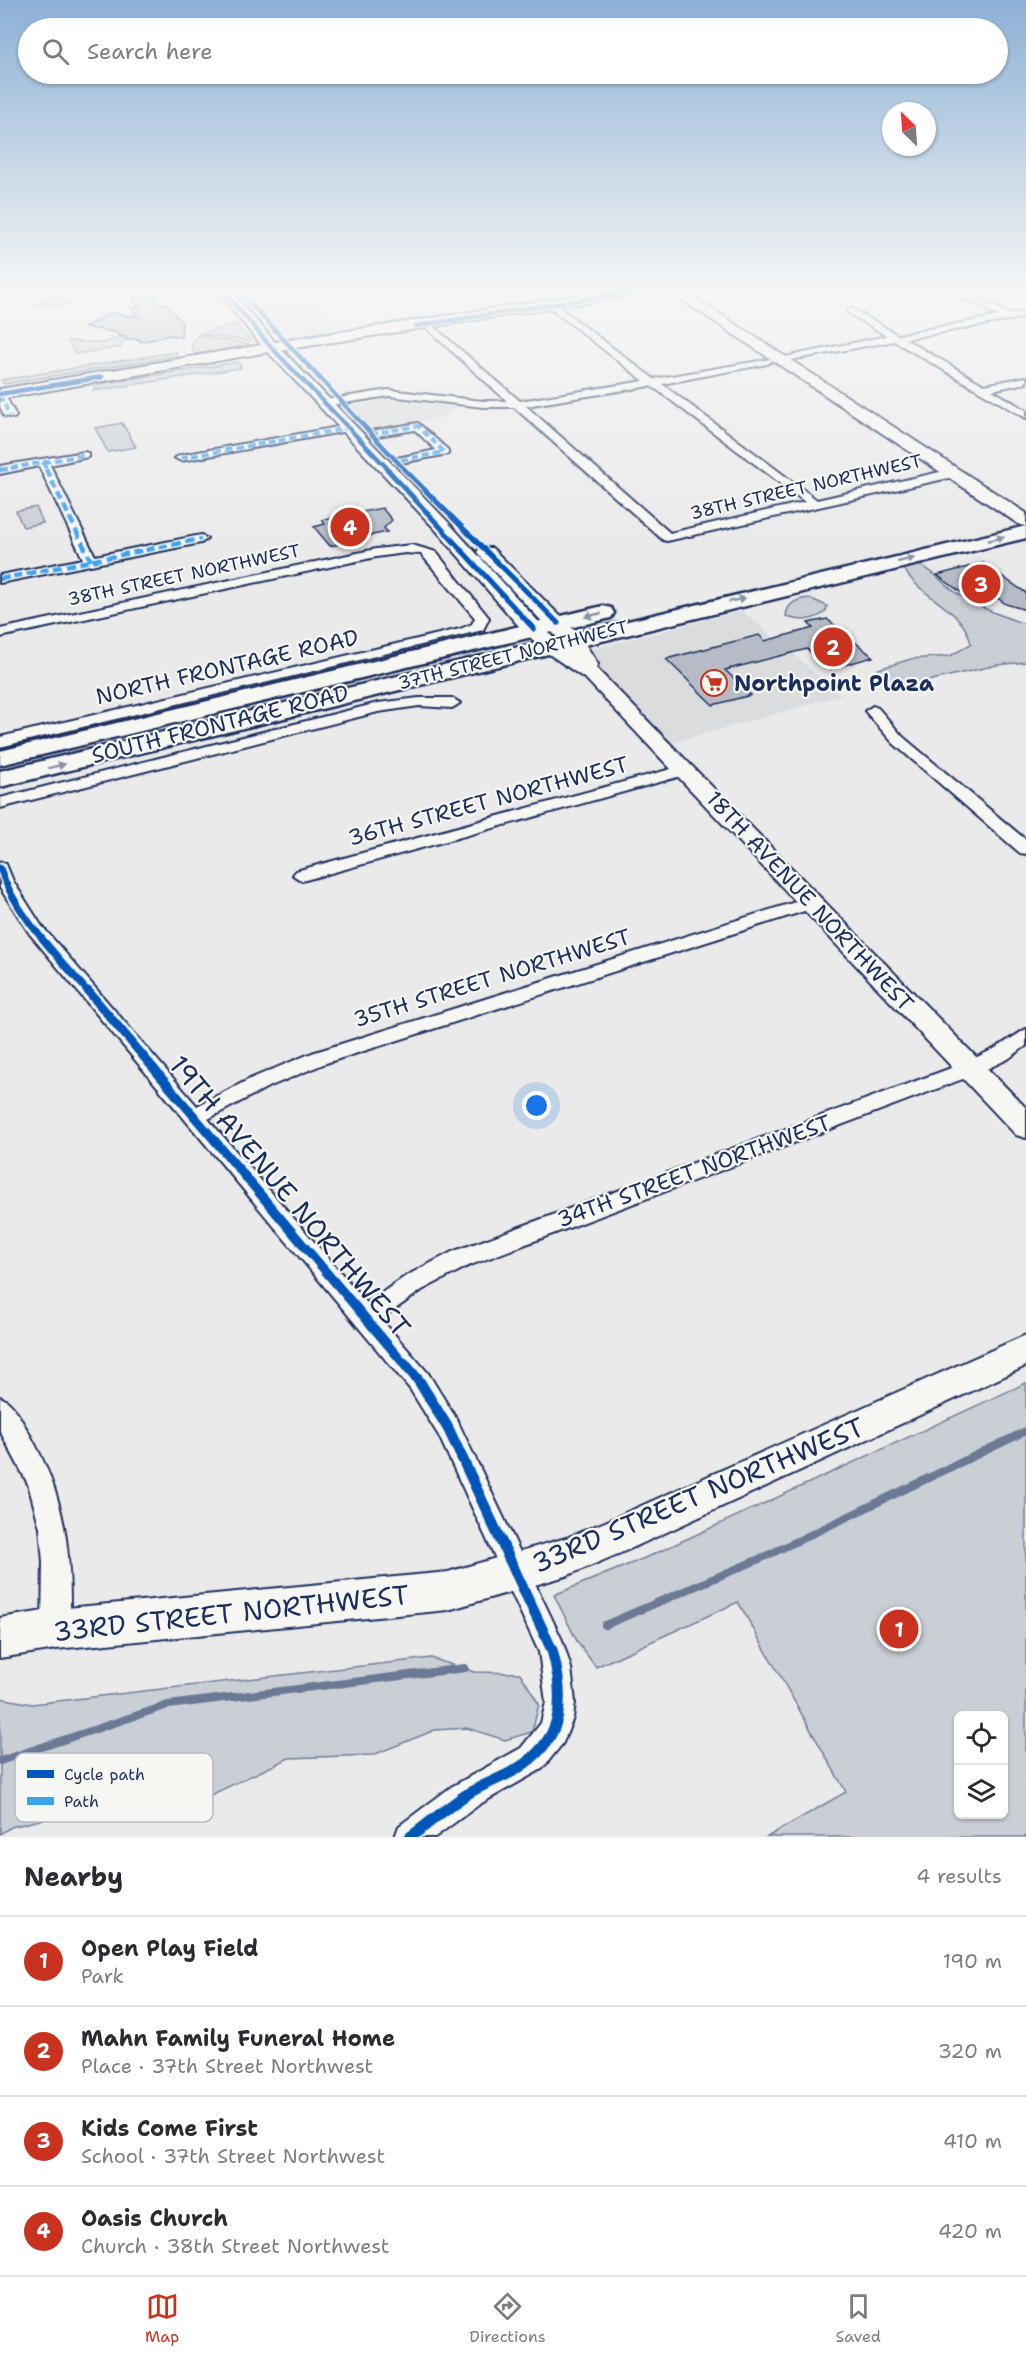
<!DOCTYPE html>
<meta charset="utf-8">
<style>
:root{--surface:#fff;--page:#f7f7f7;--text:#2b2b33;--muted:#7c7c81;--line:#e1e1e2;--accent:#c8321e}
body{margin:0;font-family:"Shantell Sans",sans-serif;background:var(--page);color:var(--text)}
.controls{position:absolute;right:18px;bottom:18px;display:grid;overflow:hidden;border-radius:9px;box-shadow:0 2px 4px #0004}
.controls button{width:54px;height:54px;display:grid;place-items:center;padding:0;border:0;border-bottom:2px solid var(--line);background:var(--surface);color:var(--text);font:30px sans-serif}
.compass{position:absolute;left:882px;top:102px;width:54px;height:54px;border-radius:50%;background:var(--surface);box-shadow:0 2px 4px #0004;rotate:335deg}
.you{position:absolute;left:537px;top:1106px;width:21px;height:21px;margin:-15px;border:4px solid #fff;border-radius:50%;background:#1a73e8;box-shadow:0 0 0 9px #1a73e833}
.badge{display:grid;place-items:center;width:39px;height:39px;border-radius:50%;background:var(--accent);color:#fff;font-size:20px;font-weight:700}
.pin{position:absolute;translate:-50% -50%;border:3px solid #fff;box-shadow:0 2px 6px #0006}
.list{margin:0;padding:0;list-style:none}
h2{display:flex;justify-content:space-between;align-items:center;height:78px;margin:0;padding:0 24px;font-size:26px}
h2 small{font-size:20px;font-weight:400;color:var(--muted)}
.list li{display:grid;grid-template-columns:39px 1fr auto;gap:18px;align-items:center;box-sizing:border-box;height:90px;padding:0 24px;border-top:2px solid var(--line)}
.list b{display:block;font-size:22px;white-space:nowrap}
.list p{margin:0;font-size:20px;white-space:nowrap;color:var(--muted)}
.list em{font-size:20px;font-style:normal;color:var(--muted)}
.icon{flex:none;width:33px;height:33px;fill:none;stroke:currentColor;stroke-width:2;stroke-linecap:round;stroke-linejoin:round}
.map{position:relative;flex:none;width:1026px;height:1837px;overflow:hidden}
.search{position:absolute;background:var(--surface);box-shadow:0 2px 4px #0004;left:18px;right:18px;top:18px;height:66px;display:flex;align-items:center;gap:15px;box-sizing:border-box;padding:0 21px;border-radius:33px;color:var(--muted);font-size:22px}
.sheet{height:438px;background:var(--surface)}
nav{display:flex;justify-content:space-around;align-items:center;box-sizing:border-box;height:84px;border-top:2px solid var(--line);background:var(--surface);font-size:16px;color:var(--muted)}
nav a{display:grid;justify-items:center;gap:3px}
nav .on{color:var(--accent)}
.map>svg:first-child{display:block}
.built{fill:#dadcde}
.green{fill:#caced5;stroke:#727e9a;stroke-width:1.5;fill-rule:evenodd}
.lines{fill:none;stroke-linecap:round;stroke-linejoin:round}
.stream{stroke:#6c7995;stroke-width:8}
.building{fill:#b6bbc6;stroke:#1b2f5e;stroke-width:1.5}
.street-casing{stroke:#1b2f5e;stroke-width:4}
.secondary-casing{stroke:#1b2f5e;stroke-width:4}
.primary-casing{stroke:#1b2f5e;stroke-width:5}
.street{fill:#f6f6f2;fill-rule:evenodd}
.secondary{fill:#f6f6f2;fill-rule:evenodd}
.primary{fill:#f6f6f2;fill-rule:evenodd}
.quiet-far1{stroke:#3da3ed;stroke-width:4;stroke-dasharray:7 4;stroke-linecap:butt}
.quiet{stroke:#3da3ed;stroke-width:4.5;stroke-dasharray:9 4.5;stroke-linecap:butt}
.cycleway-far4-casing{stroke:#f6f6f2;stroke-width:7}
.cycleway-far3-casing{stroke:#f6f6f2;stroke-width:8}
.cycleway-far2-casing{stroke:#f6f6f2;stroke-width:10}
.cycleway-far1-casing{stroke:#f6f6f2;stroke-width:13}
.cycleway-casing{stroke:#f6f6f2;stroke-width:15}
.cycleway-far4{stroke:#0057b8;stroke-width:4.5}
.cycleway-far3{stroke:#0057b8;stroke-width:5}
.cycleway-far2{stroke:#0057b8;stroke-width:7}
.cycleway-far1{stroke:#0057b8;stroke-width:9}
.cycleway{stroke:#0057b8;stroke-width:11}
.oneway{fill:#8892a8}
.labels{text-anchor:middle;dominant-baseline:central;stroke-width:4.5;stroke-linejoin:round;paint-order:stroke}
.far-street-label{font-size:18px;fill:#1b2f5e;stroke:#f6f6f2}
.street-label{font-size:22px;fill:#1b2f5e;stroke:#f6f6f2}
.poi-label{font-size:22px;font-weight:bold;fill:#1b2f5e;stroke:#f6f6f2;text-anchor:start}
.near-street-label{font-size:27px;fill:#1b2f5e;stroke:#f6f6f2}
.key{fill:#f6f6f2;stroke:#b4bac6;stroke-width:1.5}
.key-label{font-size:16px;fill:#1b2f5e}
</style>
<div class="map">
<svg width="1026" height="1837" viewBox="0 0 1026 1837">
<rect width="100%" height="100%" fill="#e9eae9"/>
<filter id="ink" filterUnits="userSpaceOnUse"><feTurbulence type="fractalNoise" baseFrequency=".0167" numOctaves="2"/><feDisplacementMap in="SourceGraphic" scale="12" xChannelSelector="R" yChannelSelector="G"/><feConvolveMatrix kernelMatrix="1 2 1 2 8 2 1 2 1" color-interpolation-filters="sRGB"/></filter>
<g filter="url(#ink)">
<path class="built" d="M243 288H380L386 294 319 305 344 330 290 339Z
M389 393 462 402 448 414 439 418 362 433 325 403Z
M742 611 841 695 662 746 573 654Z"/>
<path class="green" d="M89 288H124L93 296 63 295 58 302 67 303 66 305 32 304 52 302 53 299 46 298 52 297V294Z
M235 324 251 341 199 334Z
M197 336 249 344 250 346 195 354 191 346Z
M123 337 121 347 75 354 68 341 102 343Z
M176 352 177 356 4 384 1 380Z
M239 362 241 368 93 391 99 384Z
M122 423 136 447 108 452 95 428Z
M36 507 43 523 23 527 16 511Z
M909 564C931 564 940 583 958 594 979 607 1002 617 1026 624V662L997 665 910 685 887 684 876 677 878 669 911 659 950 656 971 644C965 608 916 597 903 566Z
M809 598 827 606 826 611C816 621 798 622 786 616 787 603 797 599 809 598Z
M1026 1383V1837H767L846 1792 738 1602 596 1667 578 1643 554 1595 652 1555ZM958 1716H1004V1814H958Z
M431 1658 474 1672 520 1673 539 1704 532 1732 505 1740 467 1728 435 1730 373 1755 289 1758 162 1818 120 1821 73 1812 11 1827 0 1834V1698L32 1704Z"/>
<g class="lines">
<path class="stream" d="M605 1625 764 1557 1026 1431
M0 1761 168 1705 465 1668"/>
</g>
<path class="building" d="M155 295 161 304 166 303 182 323 181 337 170 335 141 342 139 339 125 340 126 336 118 337V333L85 327 110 313 138 317 131 308 139 307 132 299Z
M382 508 392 520 384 528 387 532 349 540 350 542 330 546 314 527 325 524 322 520Z
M983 563 1026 593V610L1006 604 993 595 972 600 937 575Z
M827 619 873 657 830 669 807 649 725 670 751 695 713 705 666 659 759 635 765 641 813 628 808 623Z"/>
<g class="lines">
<defs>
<path id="street" d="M960 290 1010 314 1026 311V317L905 339 984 385 1026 377V383L992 390 1026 410V418L894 341 780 362 775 359 887 336 848 313V309L851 308 898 335 999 316 957 295 955 293Z
M552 302 654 379 771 359 772 361 767 364 662 384 817 500 953 469 959 473 953 477 667 541 663 540 514 407H483L389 396 325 406 320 403 325 400 389 390 483 401H507L424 326 422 324 427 321 520 401 644 381 549 307 547 305ZM650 386 656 389 805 502 670 533 526 406Z
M0 392 5 395 16 416 14 418 4 416 0 406Z
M418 423 448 450V454L396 464 392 463V459L436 450 415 430 371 437 365 434 371 431Z
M349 425 353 426V430L181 461 175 458 181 455Z
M84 452 88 453V457L50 465 95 556 201 535 207 539 201 543 0 583V575L83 559 39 466 0 474V466Z
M412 545 436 552 489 618 483 630 0 747V737L460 629 472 624 475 618 421 554 405 553 376 557 0 637V629L376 549Z
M419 698H452L460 703 452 708 419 706 378 712 0 808V798L378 703Z
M873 706 878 708 903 737 1026 840V854L1020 853 893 743 865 711Z
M686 765 694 770 692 773 302 881 293 875 296 871Z
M0 862 6 864 13 881 41 925 197 1106 252 1078 312 1053 805 899H817L820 903 817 907 326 1063 266 1088 208 1119 367 1303 406 1276 452 1252 962 1064 994 1049 1026 1029V1046L1008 1059 976 1074 468 1266 422 1290 381 1319 428 1373 457 1420 562 1640 571 1668 575 1702 573 1718 563 1743 542 1769 480 1804 435 1837H395L399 1826 451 1787 521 1748 541 1723 546 1702 539 1652 439 1436 410 1389 29 933 0 888Z
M0 1397C13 1402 19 1416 26 1428 67 1498 71 1549 70 1629L66 1639 56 1643 46 1639 42 1629 43 1562 40 1528 28 1484 0 1431Z"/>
<path id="secondary" d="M215 288H228L275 342 627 288H661L655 292 282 350 447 521 557 642 569 650 480 556 477 552 480 548H492L580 636 598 664 596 668 1026 1108V1138L1016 1135 587 680 543 650 516 623 435 529 268 352 0 399V389L261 345Z
M664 288H680L1026 513V526L1020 525Z
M1026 1335V1366L630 1549 566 1576 448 1610 56 1649 0 1658V1618L56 1609 448 1572 566 1538 605 1522Z"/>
<path id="primary" d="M1026 526V538L0 787V771Z
M603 606 611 608 614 613 611 618 0 765V751Z"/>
</defs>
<use href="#street" class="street-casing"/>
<use href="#secondary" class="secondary-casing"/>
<use href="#primary" class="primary-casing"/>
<use href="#street" class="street"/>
<use href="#secondary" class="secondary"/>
<use href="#primary" class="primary"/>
<path class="quiet-far1" d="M0 395 10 416
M371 434 418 426 444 452 396 461
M181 458 349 428
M43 462 47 470
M0 470 84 455"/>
<path class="quiet" d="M46 469 91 561
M0 470 8 469
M0 579 201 539"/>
<defs>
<path id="cycleway-far4" d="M221 288 271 347 389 470
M236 288 405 470
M416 326 655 288
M0 394 102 377"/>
<path id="cycleway-far3" d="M387 469 534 629
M404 469 558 623"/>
<path id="cycleway-far2" d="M0 868C15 915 58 956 89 993"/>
<path id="cycleway-far1" d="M88 991 405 1365"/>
<path id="cycleway" d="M404 1363 419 1381 448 1428 552 1650C566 1701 564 1741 515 1770 500 1779 484 1784 469 1793 448 1806 430 1823 410 1837"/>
</defs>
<use href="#cycleway-far4" class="cycleway-far4-casing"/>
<use href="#cycleway-far3" class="cycleway-far3-casing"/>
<use href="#cycleway-far2" class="cycleway-far2-casing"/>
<use href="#cycleway-far1" class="cycleway-far1-casing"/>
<use href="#cycleway" class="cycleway-casing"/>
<use href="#cycleway-far4" class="cycleway-far4"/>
<use href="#cycleway-far3" class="cycleway-far3"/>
<use href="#cycleway-far2" class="cycleway-far2"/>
<use href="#cycleway-far1" class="cycleway-far1"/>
<use href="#cycleway" class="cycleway"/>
</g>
<defs><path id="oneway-solid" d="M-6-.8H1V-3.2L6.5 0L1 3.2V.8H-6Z" transform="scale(1.5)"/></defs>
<g class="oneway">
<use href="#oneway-solid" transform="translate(996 539) rotate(-13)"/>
<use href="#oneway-solid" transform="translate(906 560) rotate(-13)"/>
<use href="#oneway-solid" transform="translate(737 600) rotate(-13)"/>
<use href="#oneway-solid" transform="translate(593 615) rotate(167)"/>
<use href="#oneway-solid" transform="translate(57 766) rotate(-14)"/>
</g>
</g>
<linearGradient id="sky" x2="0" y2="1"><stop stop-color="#8cb0d6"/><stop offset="0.53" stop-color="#f5f6f5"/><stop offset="1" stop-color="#f5f6f5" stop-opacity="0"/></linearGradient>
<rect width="1026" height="546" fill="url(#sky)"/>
<defs>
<symbol id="supermarket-ring" viewBox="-11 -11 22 22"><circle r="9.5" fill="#f6f6f2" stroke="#c8321e" stroke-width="1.5"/><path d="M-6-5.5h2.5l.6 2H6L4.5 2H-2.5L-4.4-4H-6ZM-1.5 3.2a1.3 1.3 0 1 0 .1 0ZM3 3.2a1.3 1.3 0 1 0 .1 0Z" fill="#c8321e"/></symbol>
</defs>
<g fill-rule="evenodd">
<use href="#supermarket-ring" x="699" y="668" width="30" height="30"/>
</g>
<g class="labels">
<g class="far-street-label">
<text transform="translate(806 487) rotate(-13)">38TH STREET NORTHWEST</text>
<text transform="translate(184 575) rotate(-12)">38TH STREET NORTHWEST</text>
<text transform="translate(513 655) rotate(-14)">37TH STREET NORTHWEST</text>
</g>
<g class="street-label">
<text transform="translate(227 667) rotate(-13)">NORTH FRONTAGE ROAD</text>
<text transform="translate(220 724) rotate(-14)">SOUTH FRONTAGE ROAD</text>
<text transform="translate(488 801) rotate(-15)">36TH STREET NORTHWEST</text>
<text transform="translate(810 901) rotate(47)">18TH AVENUE NORTHWEST</text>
<text transform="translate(492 978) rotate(-17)">35TH STREET NORTHWEST</text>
<text transform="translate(694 1171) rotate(-20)">34TH STREET NORTHWEST</text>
</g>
<g class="poi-label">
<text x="734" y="683">Northpoint Plaza</text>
</g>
<g class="near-street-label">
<text transform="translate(290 1196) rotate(50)">19TH AVENUE NORTHWEST</text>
<text transform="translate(698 1495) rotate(-23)">33RD STREET NORTHWEST</text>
<text transform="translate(231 1613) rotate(-6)">33RD STREET NORTHWEST</text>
</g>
</g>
<rect x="15" y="1753" width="198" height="69" rx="9" class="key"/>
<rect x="27" y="1770" width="27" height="8" fill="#0057b8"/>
<rect x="27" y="1797" width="27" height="8" fill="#3da3ed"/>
<g class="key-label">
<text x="64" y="1780">Cycle path</text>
<text x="64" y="1807">Path</text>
</g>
</svg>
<div class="controls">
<button><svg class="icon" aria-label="locate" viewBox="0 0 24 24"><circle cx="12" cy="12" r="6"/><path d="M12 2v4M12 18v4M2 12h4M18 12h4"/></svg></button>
<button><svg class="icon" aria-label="layers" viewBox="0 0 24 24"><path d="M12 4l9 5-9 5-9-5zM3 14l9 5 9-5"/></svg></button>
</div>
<svg class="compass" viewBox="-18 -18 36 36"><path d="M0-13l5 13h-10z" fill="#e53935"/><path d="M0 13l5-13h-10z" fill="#7c7c81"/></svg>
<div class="you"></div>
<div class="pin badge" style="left:899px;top:1629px">1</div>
<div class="pin badge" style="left:833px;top:647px">2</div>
<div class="pin badge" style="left:981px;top:584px">3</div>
<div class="pin badge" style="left:350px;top:527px">4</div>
<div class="search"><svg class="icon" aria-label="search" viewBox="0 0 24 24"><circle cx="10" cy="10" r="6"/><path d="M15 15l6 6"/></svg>Search here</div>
</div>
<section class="sheet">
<h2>Nearby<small>4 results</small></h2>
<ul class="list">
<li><span class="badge">1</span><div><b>Open Play Field</b><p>Park</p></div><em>190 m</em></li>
<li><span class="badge">2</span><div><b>Mahn Family Funeral Home</b><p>Place · 37th Street Northwest</p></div><em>320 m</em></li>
<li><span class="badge">3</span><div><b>Kids Come First</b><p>School · 37th Street Northwest</p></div><em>410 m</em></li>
<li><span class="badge">4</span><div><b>Oasis Church</b><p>Church · 38th Street Northwest</p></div><em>420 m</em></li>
</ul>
</section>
<nav>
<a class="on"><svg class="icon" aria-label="map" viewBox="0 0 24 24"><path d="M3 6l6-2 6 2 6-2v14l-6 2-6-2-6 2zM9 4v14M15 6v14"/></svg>Map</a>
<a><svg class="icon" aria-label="directions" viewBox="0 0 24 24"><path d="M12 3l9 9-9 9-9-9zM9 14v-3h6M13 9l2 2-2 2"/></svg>Directions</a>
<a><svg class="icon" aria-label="saved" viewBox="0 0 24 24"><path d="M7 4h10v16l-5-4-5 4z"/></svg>Saved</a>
</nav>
